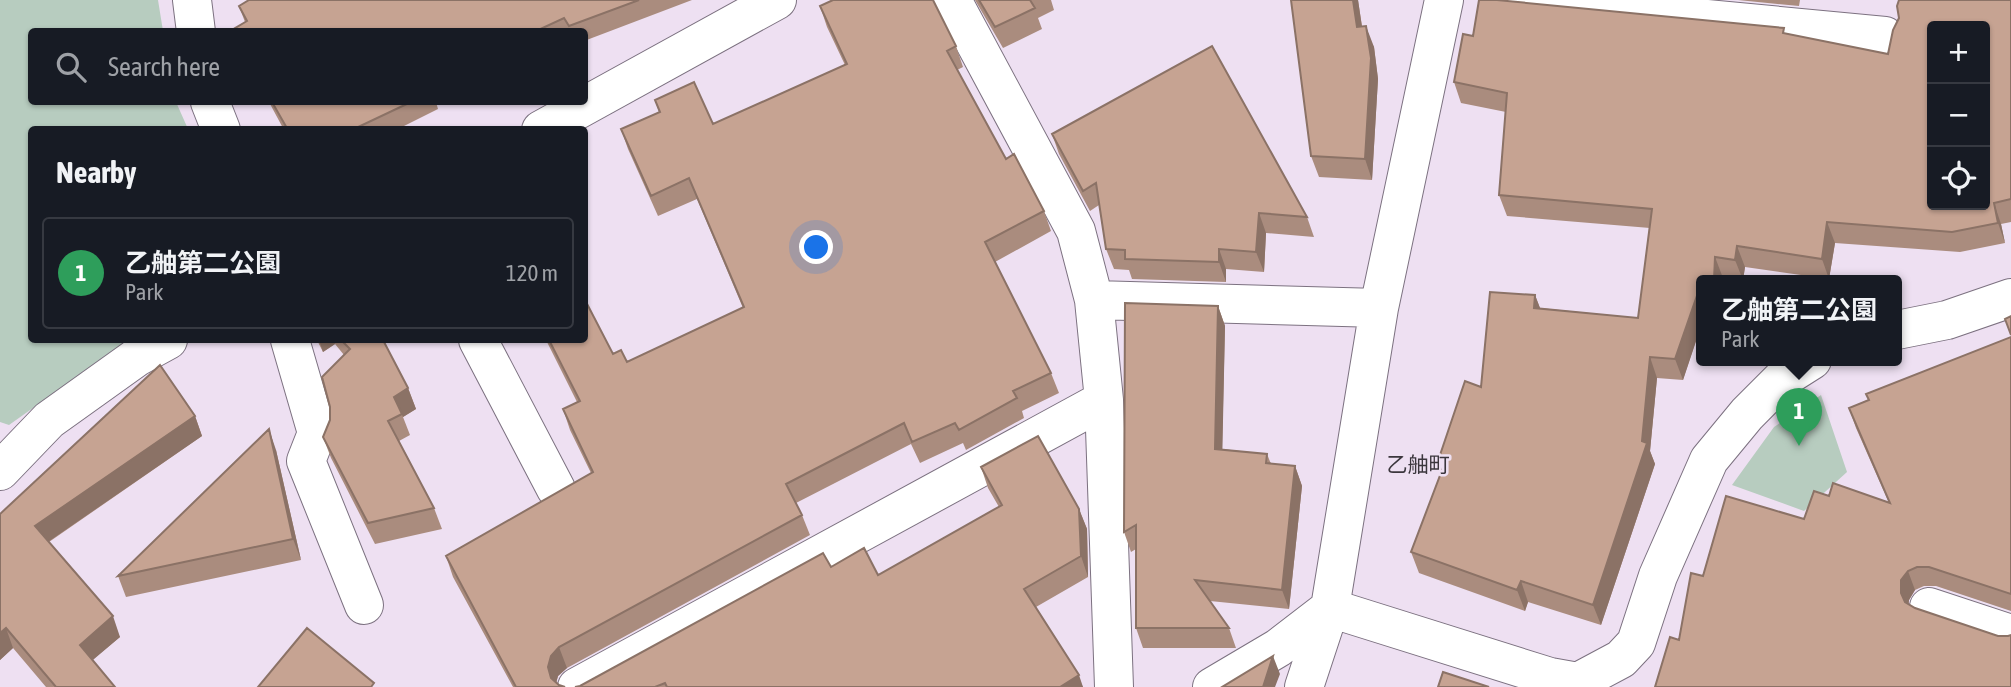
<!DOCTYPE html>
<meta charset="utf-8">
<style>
:root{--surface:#171b24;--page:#20242c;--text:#f1f3f6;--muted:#9ea1a6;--line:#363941;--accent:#687927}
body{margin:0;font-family:"Asap Condensed","Noto Sans JP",sans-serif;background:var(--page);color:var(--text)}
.controls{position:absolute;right:21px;top:21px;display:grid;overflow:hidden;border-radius:7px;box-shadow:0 2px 5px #0004}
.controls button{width:63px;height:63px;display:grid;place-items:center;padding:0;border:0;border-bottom:2px solid var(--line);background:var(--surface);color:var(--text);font:35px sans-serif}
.you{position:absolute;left:817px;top:248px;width:24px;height:24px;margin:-18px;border:5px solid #fff;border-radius:50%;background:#1a73e8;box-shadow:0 0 0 10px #1a73e833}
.badge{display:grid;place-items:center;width:46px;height:46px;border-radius:50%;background:var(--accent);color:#fff;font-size:23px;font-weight:700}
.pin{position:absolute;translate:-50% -58px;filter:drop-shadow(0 2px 4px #0008)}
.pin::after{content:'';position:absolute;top:37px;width:24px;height:21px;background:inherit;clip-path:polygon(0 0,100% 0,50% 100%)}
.popup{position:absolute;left:1696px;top:275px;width:206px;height:91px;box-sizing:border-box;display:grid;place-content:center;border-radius:7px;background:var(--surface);filter:drop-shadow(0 2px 5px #0005);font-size:23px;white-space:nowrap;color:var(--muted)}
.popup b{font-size:26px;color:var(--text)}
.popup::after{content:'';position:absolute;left:50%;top:100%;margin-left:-14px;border:14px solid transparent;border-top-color:var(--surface)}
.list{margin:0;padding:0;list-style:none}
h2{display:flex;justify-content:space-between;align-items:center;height:91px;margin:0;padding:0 28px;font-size:30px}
h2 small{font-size:23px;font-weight:400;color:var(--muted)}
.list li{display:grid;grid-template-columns:46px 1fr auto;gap:21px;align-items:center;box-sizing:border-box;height:112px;margin:0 14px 14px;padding:0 14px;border:2px solid var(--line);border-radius:7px}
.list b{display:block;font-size:26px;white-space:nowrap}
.list p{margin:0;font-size:23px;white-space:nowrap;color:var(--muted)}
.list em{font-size:23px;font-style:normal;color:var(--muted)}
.icon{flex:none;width:38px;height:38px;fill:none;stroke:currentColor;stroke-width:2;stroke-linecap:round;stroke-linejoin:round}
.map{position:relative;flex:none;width:2011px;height:687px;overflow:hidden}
.search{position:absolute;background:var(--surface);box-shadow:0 2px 5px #0004;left:28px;top:28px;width:560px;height:77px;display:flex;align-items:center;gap:18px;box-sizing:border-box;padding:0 24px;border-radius:7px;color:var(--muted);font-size:26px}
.panel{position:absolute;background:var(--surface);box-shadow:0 2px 5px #0004;left:28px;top:126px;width:560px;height:217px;border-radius:7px}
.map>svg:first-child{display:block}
.green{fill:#b7ccbf}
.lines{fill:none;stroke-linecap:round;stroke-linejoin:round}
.minor-casing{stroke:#7c7180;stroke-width:40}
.minor{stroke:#fff;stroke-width:38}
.wall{fill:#aa8c7e}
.shaded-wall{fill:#8b7266}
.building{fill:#c6a392;stroke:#8b7266;stroke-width:2;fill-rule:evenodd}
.labels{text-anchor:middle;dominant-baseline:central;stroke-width:5;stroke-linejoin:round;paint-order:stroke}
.neighbourhood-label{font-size:21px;fill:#3b363d;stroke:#eee0f2}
</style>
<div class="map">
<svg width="2011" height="687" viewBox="0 0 2011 687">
<rect width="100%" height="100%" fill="#eee0f2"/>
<path class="green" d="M0 0H158L163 31 32 32V102H176L188 129 32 130V340H129L9 425 0 422Z
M1821 395 1847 472 1804 511 1732 485 1774 427Z"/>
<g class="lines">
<defs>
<path id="minor" d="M192 0 196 32
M952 0 1076 231 1094 300 1104 400 1114 687
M1509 0 1885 36
M210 102 221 130
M541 130 777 0
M1094 300 1379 308
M1897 330 1947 320 2011 298
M290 340 317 433 306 461 364 605
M478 340 556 489
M0 471 49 420 137 357 168 340
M1929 607 2011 634
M577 687 1104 400
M1212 687 1278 648 1330 608 1550 677 1578 682 1621 659 1636 643 1658 576 1709 460 1747 414 1782 379 1812 360
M1304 687 1330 608 1379 308 1444 0"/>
</defs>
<use href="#minor" class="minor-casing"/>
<use href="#minor" class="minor"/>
</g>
<path class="wall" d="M249 0H692L584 41V32H233L245 22 239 6Z
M975 0H1051L1054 10 1038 18 1042 29 1003 48Z
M1291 0H1358L1362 26 1374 47 1378 79 1372 180 1319 177 1311 156Z
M1738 0H1800L1799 6Z
M2011 0V222L2001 224 2005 243 1960 252 1835 243 1829 279 1745 267 1743 280 1723 278 1701 280V326L1683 380 1657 378 1650 451 1655 464 1601 625 1528 602 1525 611 1419 573 1411 552 1444 465 1440 455 1535 295 1540 308 1638 318 1650 228 1507 216 1499 195 1506 112 1461 103 1454 82 1473 36 1499 1 1786 34 1888 54Z
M820 6 956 46 963 67 957 70 1006 159 1044 211 1051 231 995 262 1051 373 1059 393 1022 411 1024 418 966 450 963 443 920 463 911 444 796 503 802 515 810 535 567 668 558 676 556 683 559 685 565 687H513L453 577 446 556 591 473 570 430 563 409 577 402 546 340H584L627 362 743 308 697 199 658 216 628 149 621 129 659 112 655 100 713 124 845 65 827 27Z
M269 102H436L438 109 396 130H284Z
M1052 134 1307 217 1314 237 1266 233 1264 272 1226 269V282L1132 279 1129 270 1114 269 1106 249 1099 205 1090 211 1059 154Z
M1218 306 1225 326 1222 449 1267 454 1271 464 1295 466 1302 486 1289 609 1210 601 1229 628 1236 648H1143L1136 628V549L1131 552 1124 532Z
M2011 337V611L1936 586H1924L1915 590 1909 600 1908 604 2011 687 1679 640 1703 576 1804 519 1829 496 1889 503 1856 428 1849 408Z
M317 340H383L408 388 416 409 403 417 410 435 399 441 434 508 442 529 375 544 331 458 323 437 330 420 344 355 335 344 323 352Z
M195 416 202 436 49 542 120 637 92 660 115 687H46L13 648 0 660V514Z
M276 450 301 560 126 597 118 576Z
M981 467 1079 509 1087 529 1088 577 1036 607 1083 687H575L580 686 831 567 878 575 999 507 988 488Z"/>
<path class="shaded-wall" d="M1353 0H1358L1365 48 1357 27Z
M1366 26 1374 47 1378 79 1372 180 1365 159Z
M1994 203 2001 224 2005 243 1998 223Z
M1259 213 1266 233 1264 272 1256 252Z
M1827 222 1835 243 1829 279 1822 259Z
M1737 246 1745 267 1743 280 1735 260Z
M1219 249 1226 269V282L1219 262Z
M1715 257 1723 278V280H1714Z
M1700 284 1701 326 1683 380 1675 359Z
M1535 295 1543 316 1534 308Z
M1218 306 1225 326 1222 468 1215 449Z
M319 340H334L335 344 323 352Z
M1650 357 1657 378 1650 451 1655 464 1601 625 1593 605 1642 441Z
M408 388 416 409 403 417 394 397Z
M195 416 202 436 42 546 35 526Z
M269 429 276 450 301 560 293 539Z
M1295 466 1302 486 1289 609 1282 590Z
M1079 509 1087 529 1088 577 1081 556Z
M1908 571 1915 590 1909 600 1908 612 1901 593V580Z
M1521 581 1528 602 1525 611 1517 590Z
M113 616 120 637 87 665 80 645Z
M6 628 13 648 0 660V633Z
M559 647 567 668 558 676 555 687 551 678 548 667 551 656Z
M1273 656 1280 674 1275 687H1263Z
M1079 675 1083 687H1060Z"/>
<path class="building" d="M249 0H639L569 26 564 18 534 32H233L232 30 247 21 239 6Z
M833 0H933L956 46 947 51 1006 159 1014 154 1044 211 985 242 1051 373 1013 391 1017 398 959 430 955 423 912 442 904 423 786 484 802 515 559 647 551 656 548 667 551 678 559 685 565 687H516L446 556 593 472 563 409 580 401 549 340H584V298L613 354 621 350 627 362 744 307 689 178 651 196 621 129 660 112 655 100 694 82 713 124 847 64 820 6Z
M979 0H1030L1035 8 995 27Z
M1291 0H1353L1357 27 1366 26 1371 58 1365 159 1311 156Z
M1479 0H1497L1784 28 1783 33 1888 54 1893 30 1899 18 1897 6 1899 0H2011V199L1994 203 1998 223 1952 232 1827 222 1822 259 1737 246 1735 260 1715 257 1714 280H1701V284L1675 359 1650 357 1642 441 1647 443 1593 605 1521 581 1517 590 1411 552 1447 457 1440 455 1465 381 1481 387 1490 292 1535 295 1534 308 1638 318 1652 209 1499 195 1507 93 1454 82 1463 34 1473 36ZM1932 26H1985V205H1932Z
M1212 46 1307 217 1259 213 1256 252 1219 249V262L1125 259V250L1106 249 1096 183 1083 191 1052 134Z
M272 102H411L356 128 357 130H288Z
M1125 303 1218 306 1215 449 1267 454 1266 463 1295 466 1282 590 1195 580 1229 628H1136V525L1124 532Z
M2011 316V335L2005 319Z
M2011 337V594L1929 567H1917L1908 571 1901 580V593L1905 602 1915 608 1998 636H2008L2011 635V687H1655L1670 637 1679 640 1691 573 1703 576 1726 496 1804 519 1814 491 1829 496 1833 483 1890 503 1849 408 1869 400 1866 394Z
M341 340H383L408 388 394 397 402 414 388 421 434 508 368 523 323 437 330 420V407L322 377 350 349Z
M160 365 195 416 35 526 113 616 80 645 115 687H56L6 628 0 633V514Z
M269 429 293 539 118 576Z
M1038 436 1079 509 1081 556 1024 589 1079 675 1060 687H667L665 683 655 687H575L580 686 823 553 831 567 864 548 878 575 1002 505 981 467Z
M307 628 374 683 371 687H258Z
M1273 656 1263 687H1222Z
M1443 672 1489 687H1438Z"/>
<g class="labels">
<g class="neighbourhood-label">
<text x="1418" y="464">乙舳町</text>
</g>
</g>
</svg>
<div class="controls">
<button>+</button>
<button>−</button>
<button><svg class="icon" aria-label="locate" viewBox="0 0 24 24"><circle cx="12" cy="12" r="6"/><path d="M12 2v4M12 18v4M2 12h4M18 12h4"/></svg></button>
</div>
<div class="you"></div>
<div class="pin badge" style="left:1799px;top:446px;background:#2e9e5b">1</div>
<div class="popup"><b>乙舳第二公園</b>Park</div>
<div class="search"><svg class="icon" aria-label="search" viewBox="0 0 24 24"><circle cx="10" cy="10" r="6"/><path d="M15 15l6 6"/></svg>Search here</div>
<section class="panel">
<h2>Nearby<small></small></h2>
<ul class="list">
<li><span class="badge" style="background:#2e9e5b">1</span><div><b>乙舳第二公園</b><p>Park</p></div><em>120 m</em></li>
</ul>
</section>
</div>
